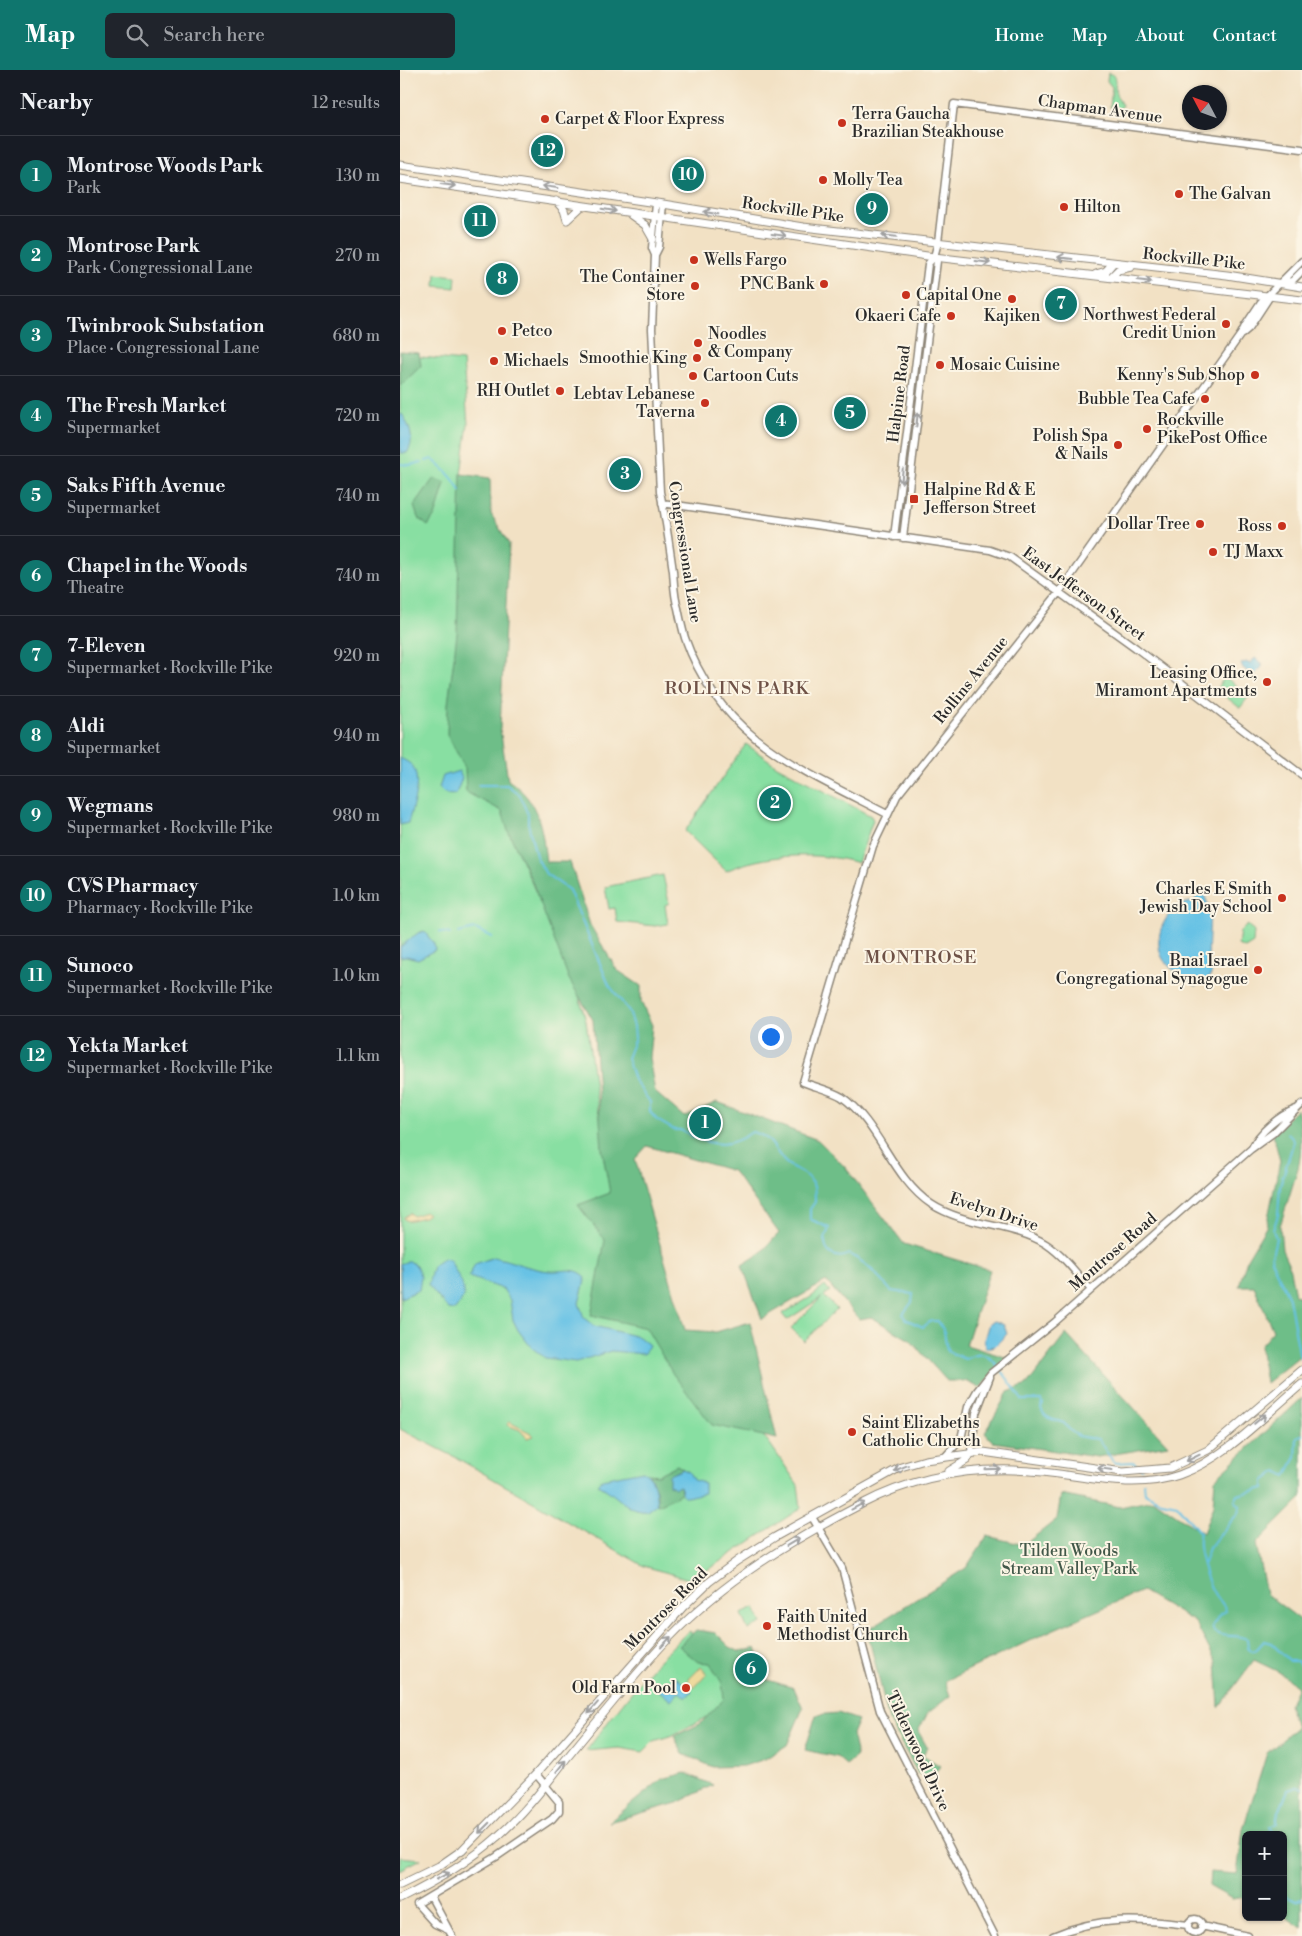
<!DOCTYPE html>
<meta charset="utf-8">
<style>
:root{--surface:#171b24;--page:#20242c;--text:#f1f3f6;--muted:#9ea1a6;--line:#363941;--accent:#0f766e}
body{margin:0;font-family:"Libre Bodoni",serif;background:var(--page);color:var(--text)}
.controls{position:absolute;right:15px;bottom:15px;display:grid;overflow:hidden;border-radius:8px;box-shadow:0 1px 4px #0004}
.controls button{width:45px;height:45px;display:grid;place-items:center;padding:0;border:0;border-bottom:1px solid var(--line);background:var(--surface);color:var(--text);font:25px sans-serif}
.compass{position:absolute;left:782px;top:15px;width:45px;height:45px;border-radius:50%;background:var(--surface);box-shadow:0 1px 4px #0004;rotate:311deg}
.you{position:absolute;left:370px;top:966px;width:18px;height:18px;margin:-12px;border:4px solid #fff;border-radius:50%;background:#1a73e8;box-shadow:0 0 0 8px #1a73e833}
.badge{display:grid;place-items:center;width:32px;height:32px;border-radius:50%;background:var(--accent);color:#fff;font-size:16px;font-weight:700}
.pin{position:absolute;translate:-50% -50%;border:2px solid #fff;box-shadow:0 1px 5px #0006}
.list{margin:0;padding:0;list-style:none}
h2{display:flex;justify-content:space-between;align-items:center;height:65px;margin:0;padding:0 20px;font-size:21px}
h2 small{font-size:16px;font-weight:400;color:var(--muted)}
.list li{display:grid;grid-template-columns:32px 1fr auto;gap:15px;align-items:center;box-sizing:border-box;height:80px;padding:0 20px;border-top:1px solid var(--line)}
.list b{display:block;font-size:19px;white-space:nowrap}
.list p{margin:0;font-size:16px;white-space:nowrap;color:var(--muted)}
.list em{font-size:16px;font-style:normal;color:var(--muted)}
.icon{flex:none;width:28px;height:28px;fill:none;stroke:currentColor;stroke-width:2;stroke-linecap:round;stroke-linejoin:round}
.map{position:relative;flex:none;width:902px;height:1866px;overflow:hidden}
header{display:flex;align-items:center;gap:30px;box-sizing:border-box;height:70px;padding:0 25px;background:var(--accent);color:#fff}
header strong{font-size:24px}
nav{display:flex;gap:28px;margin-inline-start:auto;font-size:18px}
.search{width:350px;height:45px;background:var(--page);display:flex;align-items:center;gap:12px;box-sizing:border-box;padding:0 18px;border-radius:8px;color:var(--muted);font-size:19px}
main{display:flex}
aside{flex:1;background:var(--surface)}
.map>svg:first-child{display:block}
.green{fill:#88dfa2;stroke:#5a8566}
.forest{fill:#6ebe88;stroke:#4c745a}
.sand{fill:#eeda9e;stroke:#8c8264}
.water{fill:#67c2e5;stroke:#497688}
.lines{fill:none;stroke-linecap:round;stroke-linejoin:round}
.stream{stroke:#67c2e5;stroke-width:2}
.secondary-casing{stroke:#8e8678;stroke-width:9}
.primary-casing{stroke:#8e8678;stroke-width:9}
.secondary{stroke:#fff;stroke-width:6}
.primary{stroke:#fff;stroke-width:7}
.oneway{stroke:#a0a0a0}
.poi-dot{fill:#c8321e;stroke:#fcf5e5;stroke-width:2}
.labels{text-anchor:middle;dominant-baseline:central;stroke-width:4;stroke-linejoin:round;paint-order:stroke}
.street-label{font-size:16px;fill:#2b2b2b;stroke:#fcf5e5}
.poi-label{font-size:16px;fill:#2b2b2b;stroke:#fcf5e5;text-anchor:start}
.park-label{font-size:16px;fill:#425849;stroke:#fcf5e5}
.neighbourhood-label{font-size:18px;letter-spacing:1px;fill:#6f5247;stroke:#fcf5e5}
</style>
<header>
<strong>Map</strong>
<div class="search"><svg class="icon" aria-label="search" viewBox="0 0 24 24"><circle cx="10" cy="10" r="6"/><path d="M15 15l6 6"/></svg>Search here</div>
<nav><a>Home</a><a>Map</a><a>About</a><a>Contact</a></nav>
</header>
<main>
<aside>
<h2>Nearby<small>12 results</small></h2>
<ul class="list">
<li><span class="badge">1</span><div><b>Montrose Woods Park</b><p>Park</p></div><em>130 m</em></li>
<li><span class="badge">2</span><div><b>Montrose Park</b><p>Park · Congressional Lane</p></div><em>270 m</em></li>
<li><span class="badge">3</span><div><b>Twinbrook Substation</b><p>Place · Congressional Lane</p></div><em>680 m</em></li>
<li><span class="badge">4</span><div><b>The Fresh Market</b><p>Supermarket</p></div><em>720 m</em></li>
<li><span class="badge">5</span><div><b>Saks Fifth Avenue</b><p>Supermarket</p></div><em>740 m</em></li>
<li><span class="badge">6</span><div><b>Chapel in the Woods</b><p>Theatre</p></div><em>740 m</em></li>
<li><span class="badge">7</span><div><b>7-Eleven</b><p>Supermarket · Rockville Pike</p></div><em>920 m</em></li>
<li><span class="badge">8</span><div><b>Aldi</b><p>Supermarket</p></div><em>940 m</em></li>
<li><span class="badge">9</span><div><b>Wegmans</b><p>Supermarket · Rockville Pike</p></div><em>980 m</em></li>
<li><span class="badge">10</span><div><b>CVS Pharmacy</b><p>Pharmacy · Rockville Pike</p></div><em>1.0 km</em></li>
<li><span class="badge">11</span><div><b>Sunoco</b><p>Supermarket · Rockville Pike</p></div><em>1.0 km</em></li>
<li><span class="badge">12</span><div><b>Yekta Market</b><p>Supermarket · Rockville Pike</p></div><em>1.1 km</em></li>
</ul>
</aside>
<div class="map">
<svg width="902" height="1866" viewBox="0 0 902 1866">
<rect width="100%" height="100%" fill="#fcf5e5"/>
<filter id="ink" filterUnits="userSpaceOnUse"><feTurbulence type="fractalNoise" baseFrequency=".02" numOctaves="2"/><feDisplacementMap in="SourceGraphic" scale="10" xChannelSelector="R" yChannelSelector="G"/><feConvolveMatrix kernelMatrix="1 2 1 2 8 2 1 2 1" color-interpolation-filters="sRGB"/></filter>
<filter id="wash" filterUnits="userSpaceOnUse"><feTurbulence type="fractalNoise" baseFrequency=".0096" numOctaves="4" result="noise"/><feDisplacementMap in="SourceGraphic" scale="20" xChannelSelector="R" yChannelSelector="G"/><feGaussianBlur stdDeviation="1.12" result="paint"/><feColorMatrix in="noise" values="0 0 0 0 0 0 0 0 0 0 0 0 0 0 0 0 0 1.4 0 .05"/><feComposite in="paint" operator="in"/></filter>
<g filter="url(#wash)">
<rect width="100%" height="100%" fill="#f2e1c4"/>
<path class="green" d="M708 3 714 5C718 20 711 19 722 35L719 40 710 37 712 17 707 11Z
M36 204 56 206 55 218 35 216Z
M0 285 63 291 68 354 61 404 102 741 109 761 175 912 186 951 198 1039 213 1101 290 1291 368 1371 398 1415 401 1438 292 1510 244 1496 57 1388 0 1359Z
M825 607 849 626 840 638 816 619Z
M346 674 377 696 471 746 473 750 458 793C419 781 362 784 326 801L285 761Z
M263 805 269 833 265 835 268 854 255 856 217 852 215 838 209 839 205 817Z
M848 855 854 862 853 873 845 878 838 875 840 861Z
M425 1216 430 1221 424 1226 437 1239 404 1271 391 1258 422 1227 387 1250 382 1244 411 1227Z
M355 1538 362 1553 348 1560 341 1544Z
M289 1561 342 1608 327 1636 273 1665 254 1671 243 1682 219 1678 186 1681C218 1639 250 1595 289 1561Z
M0 1787 21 1789 0 1800Z"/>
<path class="forest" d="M0 281 19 283 21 296 0 316Z
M61 404 90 408 91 444 109 474 100 658 108 710C139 731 142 756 146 792H170L190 855 217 900 241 916V932L252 955 249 988 255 1022 284 1047 317 1032 418 1070 445 1097 504 1174 590 1200 566 1275 608 1288 580 1318 566 1311H547L510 1270 471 1247 459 1249 426 1211 362 1249 342 1195 361 1183 379 1163 333 1101 247 1076 235 1089 285 1260 316 1262 350 1252 377 1369 312 1355 273 1304 246 1258 191 1245 205 1170 178 1135 210 1123 202 1079 193 950 169 909 131 809 108 761 102 741 66 722 65 698 47 664 48 634 57 564Z
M34 408 45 413 36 444 28 456 18 448 14 436Z
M897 1039C902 1054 902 1084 898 1098L880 1156 882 1180 889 1195 895 1225 902 1227V1284L866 1313 860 1276 873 1261 854 1216H839L847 1189 866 1157 880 1091 873 1063Z
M666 1264 768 1375 697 1387 593 1372 585 1363 608 1322 627 1315Z
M902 1328V1428L856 1474 866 1524 902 1551V1858L883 1845V1765H846V1827L832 1829 809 1816 810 1802 837 1804 843 1759 867 1683 896 1658 889 1635 898 1617 879 1602 854 1590 819 1637 816 1592 795 1552 742 1521 652 1560 545 1611 550 1626 528 1643 518 1661 527 1677 523 1685 540 1696 532 1707 518 1704 489 1650 467 1560 566 1498 587 1466 624 1475 657 1449 661 1425 720 1437 754 1430 803 1463 813 1436 815 1409Z
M277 1395 283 1399 270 1411 269 1415H280L281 1423 259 1435 257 1434V1423L249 1404 257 1405Z
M296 1560 316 1563 330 1577 340 1582 356 1578 368 1610 394 1618 403 1638 387 1675 365 1689 344 1696 313 1697 283 1684 274 1666 300 1654 324 1629 322 1613 310 1593 298 1592 279 1576Z
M438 1643 458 1650 452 1664 457 1686 446 1695 437 1687 405 1680 416 1645Z
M285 1703 313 1715 277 1733 209 1752 262 1709Z"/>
<path class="sand" d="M26 1142 28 1144 24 1147 7 1151 3 1148 10 1143 13 1146Z
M109 1352 131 1363 134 1366 127 1368 120 1360 107 1355Z
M301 1597 307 1604 295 1617 288 1610Z"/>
<path class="water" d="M2 344C9 355 16 370 7 383H0V345Z
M855 588 862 594V597L853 606 842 597 841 594 846 592 850 594Z
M0 688C6 691 13 694 15 701 20 716 12 739 8 753L0 755Z
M59 701 62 708 56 724C49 726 44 724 39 718L43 706Z
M802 820 810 839 808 890 812 901 810 907 796 916C786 908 769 899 763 889 750 867 769 832 793 832Z
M24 861 34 874 35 880 18 889 6 886 0 887V877L18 863Z
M94 1187C112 1191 130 1199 149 1201 163 1202 175 1196 186 1207L179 1233 184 1248 194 1256 239 1267 249 1275 244 1284 211 1281 176 1292 145 1288 131 1277 118 1260 113 1250 110 1230 103 1219 69 1207 75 1194Z
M44 1188 50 1190 62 1214 64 1227 55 1240 48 1239 28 1215 33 1196Z
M9 1191 16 1195 21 1207 19 1220 1 1228 0 1194Z
M595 1251 604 1255 607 1264 595 1276 585 1278 584 1270 589 1253Z
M283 1399 289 1402 293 1410 304 1413V1423L287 1427 283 1425 280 1416 275 1418 269 1415V1405Z
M243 1401C256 1408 255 1421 257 1434L248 1441C229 1444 216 1423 198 1415L202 1409Z
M275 1606 292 1621 286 1628 279 1622 271 1631 257 1619 262 1613 266 1616Z"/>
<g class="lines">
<path class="stream" d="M26 391 32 389C44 399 54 408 60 421
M0 394 10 395 22 392
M78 715H107L120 725 128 745V753L136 786 146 804 169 820 209 915 229 941 234 956 235 968 227 988 234 1010 250 1032V1042L257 1050 274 1060C281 1059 286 1062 292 1066 316 1077 331 1077 352 1062 373 1067 372 1078 385 1092 393 1100 410 1103 414 1117 415 1121 415 1127 415 1132L410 1139V1149L429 1158C428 1162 424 1168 425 1173 426 1185 439 1190 449 1184 466 1192 479 1206 491 1221L513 1224 512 1232 503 1244 505 1249 523 1257 531 1251H538L544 1261 547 1281 565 1289C571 1287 577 1283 584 1285 596 1288 614 1319 622 1330H642L643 1334 641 1338C645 1350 653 1349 664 1353 675 1368 681 1367 698 1369L714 1393 733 1392 742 1399
M40 862 50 864
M58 863 75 859 92 867
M888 1063 894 1071 880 1116 878 1145 873 1160 876 1168 871 1190 889 1228 900 1288
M744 1413 745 1423 762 1432 777 1435 800 1463C795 1475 807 1513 815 1525 819 1531 824 1533 826 1541L821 1544 812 1556 814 1562C826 1569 835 1563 847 1569L848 1577 852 1581 856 1580 864 1571 871 1573 890 1591H897L902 1597
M804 1493 809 1478 838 1443 840 1436 835 1431 838 1425 864 1418V1411L877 1401 886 1406 896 1387 897 1367 902 1365
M874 1765 870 1757 877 1753V1747L888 1720 897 1717 902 1718
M883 1783 887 1790 883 1797
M883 1825 896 1831 902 1829"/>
</g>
</g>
<g filter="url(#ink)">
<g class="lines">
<defs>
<path id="secondary" d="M256 133 252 178 255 185 252 259 260 422C266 448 269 474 273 501 274 513 274 527 278 538 280 548 282 558 285 568 320 668 400 699 487 744
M255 185 259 177 263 134
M883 213 892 211 902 201
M842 264 849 258 870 226
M262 433 590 480 610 487 736 578 902 705
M494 467 528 194 534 187 538 172 554 34 902 79
M503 468 537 191 534 187
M852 1078C859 1062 880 1045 896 1039
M691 1220C677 1204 664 1186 646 1174 612 1153 566 1157 531 1134 492 1108 480 1054 442 1027 430 1020 415 1017 403 1012L473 776 497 726 660 521 841 264 845 256 861 232 902 191
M571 1383 576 1343 590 1307
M545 1387 561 1369 568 1337 577 1321 591 1303 655 1252 851 1079 873 1063 902 1034
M412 1447 442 1498 480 1641 595 1866
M31 1827 52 1866
M788 1856a7 7 0 1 1 14 0a7 7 0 1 1-14 0Z
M801 1856 848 1866
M48 1860 35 1854 17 1834 96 1787 152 1749 159 1741V1732L136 1704
M653 1866C699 1846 740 1849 788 1855"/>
<path id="primary" d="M0 95 263 134 403 157 827 205 902 217
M0 109 534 187 902 230
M156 131 164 140 167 150
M231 145 245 155 253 169
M167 150 182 136
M696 204 706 201 713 193
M711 207 718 200 731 197
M549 1401 567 1390 571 1383
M0 1815 39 1796 62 1780 136 1704 283 1537 309 1512 337 1491 375 1467 501 1397 525 1390 583 1382 723 1402 770 1398 808 1380 902 1300
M0 1829C35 1812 68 1793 97 1767 123 1745 145 1716 166 1689 200 1648 233 1606 269 1568 325 1510 392 1470 462 1434 520 1404 579 1395 643 1402 687 1407 736 1420 779 1405 825 1389 865 1345 902 1314"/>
</defs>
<use href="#secondary" class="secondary-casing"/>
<use href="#primary" class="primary-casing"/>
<use href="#secondary" class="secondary"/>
<use href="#primary" class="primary"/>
</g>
<defs><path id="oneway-shaft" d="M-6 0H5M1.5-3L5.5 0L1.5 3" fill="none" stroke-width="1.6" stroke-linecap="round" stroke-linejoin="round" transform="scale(1.25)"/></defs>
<g class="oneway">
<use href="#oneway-shaft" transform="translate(48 115) rotate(7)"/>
<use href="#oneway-shaft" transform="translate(150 117) rotate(-172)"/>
<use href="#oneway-shaft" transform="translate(209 140) rotate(9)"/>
<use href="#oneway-shaft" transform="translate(311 143) rotate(-171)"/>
<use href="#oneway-shaft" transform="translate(379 165) rotate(8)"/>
<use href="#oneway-shaft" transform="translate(489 166) rotate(-174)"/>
<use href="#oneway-shaft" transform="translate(665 188) rotate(-173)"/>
<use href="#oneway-shaft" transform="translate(583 192) rotate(7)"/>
<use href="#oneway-shaft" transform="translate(744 211) rotate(7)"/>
<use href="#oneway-shaft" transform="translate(517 350) rotate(-84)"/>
<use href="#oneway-shaft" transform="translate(502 406) rotate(96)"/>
<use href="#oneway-shaft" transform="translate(860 1349) rotate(-40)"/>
<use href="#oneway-shaft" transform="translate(793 1388) rotate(154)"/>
<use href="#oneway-shaft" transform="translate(501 1398) rotate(157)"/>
<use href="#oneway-shaft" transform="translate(593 1399) rotate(-2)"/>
<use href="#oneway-shaft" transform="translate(705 1399) rotate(-172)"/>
<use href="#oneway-shaft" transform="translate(458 1436) rotate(-28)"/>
<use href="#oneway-shaft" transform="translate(393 1472) rotate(-31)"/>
<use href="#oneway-shaft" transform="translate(266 1572) rotate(-47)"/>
<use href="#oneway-shaft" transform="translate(193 1638) rotate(131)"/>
<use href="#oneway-shaft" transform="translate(161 1696) rotate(-51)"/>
<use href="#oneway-shaft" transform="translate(84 1758) rotate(135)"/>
<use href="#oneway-shaft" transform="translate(43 1806) rotate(-29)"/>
</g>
</g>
<g class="poi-dot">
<circle cx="145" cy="49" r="5"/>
<circle cx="442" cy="53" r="5"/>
<circle cx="423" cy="110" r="5"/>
<circle cx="779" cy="124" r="5"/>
<circle cx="664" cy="137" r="5"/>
<circle cx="294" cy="190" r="5"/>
<circle cx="424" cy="214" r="5"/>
<circle cx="295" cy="216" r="5"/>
<circle cx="506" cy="225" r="5"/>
<circle cx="612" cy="229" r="5"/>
<circle cx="551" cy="246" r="5"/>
<circle cx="826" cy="254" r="5"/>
<circle cx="102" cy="261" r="5"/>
<circle cx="298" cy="273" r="5"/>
<circle cx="297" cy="288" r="5"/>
<circle cx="94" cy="291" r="5"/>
<circle cx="540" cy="295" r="5"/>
<circle cx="855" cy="305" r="5"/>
<circle cx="293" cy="306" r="5"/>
<circle cx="160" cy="321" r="5"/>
<circle cx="805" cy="329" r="5"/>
<circle cx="305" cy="333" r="5"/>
<circle cx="747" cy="359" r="5"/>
<circle cx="718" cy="375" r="5"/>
<rect x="509" y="424" width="10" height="10" rx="2.5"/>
<circle cx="800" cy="454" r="5"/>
<circle cx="882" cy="456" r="5"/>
<circle cx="813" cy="482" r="5"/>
<circle cx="867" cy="612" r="5"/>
<circle cx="882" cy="828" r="5"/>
<circle cx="858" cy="900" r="5"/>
<circle cx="452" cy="1362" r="5"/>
<circle cx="367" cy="1556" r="5"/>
<circle cx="286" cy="1618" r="5"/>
</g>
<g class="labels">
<g class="street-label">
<text transform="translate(700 39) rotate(8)">Chapman Avenue</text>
<text transform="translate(393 140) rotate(8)">Rockville Pike</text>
<text transform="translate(794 189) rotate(6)">Rockville Pike</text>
<text transform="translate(499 324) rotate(-83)">Halpine Road</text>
<text transform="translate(285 482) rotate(81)">Congressional Lane</text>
<text transform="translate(684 524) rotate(36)">East Jefferson Street</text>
<text transform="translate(571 610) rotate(-51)">Rollins Avenue</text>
<text transform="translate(594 1142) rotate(18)">Evelyn Drive</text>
<text transform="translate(713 1182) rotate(-41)">Montrose Road</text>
<text transform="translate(266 1539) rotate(-45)">Montrose Road</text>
<text transform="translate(518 1681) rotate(65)">Tildenwood Drive</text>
</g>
<g class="poi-label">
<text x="452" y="44">Terra Gaucha<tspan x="452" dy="18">Brazilian Steakhouse</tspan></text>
<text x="155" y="49">Carpet &amp; Floor Express</text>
<text x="433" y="110">Molly Tea</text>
<text x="789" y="124">The Galvan</text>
<text x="674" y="137">Hilton</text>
<text x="304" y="190">Wells Fargo</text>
<text x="285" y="207" text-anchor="end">The Container<tspan x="285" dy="18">Store</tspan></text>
<text x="414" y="214" text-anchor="end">PNC Bank</text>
<text x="516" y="225">Capital One</text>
<text x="816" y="245" text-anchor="end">Northwest Federal<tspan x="816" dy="18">Credit Union</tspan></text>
<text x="541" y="246" text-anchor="end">Okaeri Cafe</text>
<text x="612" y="246" text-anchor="middle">Kajiken</text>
<text x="112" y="261">Petco</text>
<text x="308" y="264">Noodles<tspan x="308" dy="18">&amp; Company</tspan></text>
<text x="287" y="288" text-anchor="end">Smoothie King</text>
<text x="104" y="291">Michaels</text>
<text x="550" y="295">Mosaic Cuisine</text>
<text x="845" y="305" text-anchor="end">Kenny's Sub Shop</text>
<text x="303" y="306">Cartoon Cuts</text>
<text x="150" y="321" text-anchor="end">RH Outlet</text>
<text x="295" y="324" text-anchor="end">Lebtav Lebanese<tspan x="295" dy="18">Taverna</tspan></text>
<text x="795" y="329" text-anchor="end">Bubble Tea Cafe</text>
<text x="757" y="350">Rockville<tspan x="757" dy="18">PikePost Office</tspan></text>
<text x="708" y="366" text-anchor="end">Polish Spa<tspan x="708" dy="18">&amp; Nails</tspan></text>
<text x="524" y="420">Halpine Rd &amp; E<tspan x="524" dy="18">Jefferson Street</tspan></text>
<text x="790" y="454" text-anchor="end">Dollar Tree</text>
<text x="872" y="456" text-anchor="end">Ross</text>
<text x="823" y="482">TJ Maxx</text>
<text x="857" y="603" text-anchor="end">Leasing Office,<tspan x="857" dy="18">Miramont Apartments</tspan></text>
<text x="872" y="819" text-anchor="end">Charles E Smith<tspan x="872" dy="18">Jewish Day School</tspan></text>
<text x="848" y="891" text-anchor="end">Bnai Israel<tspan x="848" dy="18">Congregational Synagogue</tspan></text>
<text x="462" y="1353">Saint Elizabeths<tspan x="462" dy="18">Catholic Church</tspan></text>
<text x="377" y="1547">Faith United<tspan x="377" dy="18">Methodist Church</tspan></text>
<text x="276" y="1618" text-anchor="end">Old Farm Pool</text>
</g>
<g class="park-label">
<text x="669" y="1481">Tilden Woods<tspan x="669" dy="18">Stream Valley Park</tspan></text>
</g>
<g class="neighbourhood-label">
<text x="337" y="618">ROLLINS PARK</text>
<text x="521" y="887">MONTROSE</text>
</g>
</g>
</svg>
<div class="controls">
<button>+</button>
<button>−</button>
</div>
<svg class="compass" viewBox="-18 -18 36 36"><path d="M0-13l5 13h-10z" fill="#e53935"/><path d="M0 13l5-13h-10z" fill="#9ea1a6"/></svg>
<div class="you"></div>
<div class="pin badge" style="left:305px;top:1053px">1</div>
<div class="pin badge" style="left:375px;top:733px">2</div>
<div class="pin badge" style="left:225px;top:404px">3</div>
<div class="pin badge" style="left:381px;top:351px">4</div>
<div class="pin badge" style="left:450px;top:343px">5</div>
<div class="pin badge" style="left:351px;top:1599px">6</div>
<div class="pin badge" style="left:661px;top:234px">7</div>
<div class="pin badge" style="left:102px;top:209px">8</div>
<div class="pin badge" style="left:472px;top:139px">9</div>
<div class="pin badge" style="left:288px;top:105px">10</div>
<div class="pin badge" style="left:80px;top:151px">11</div>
<div class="pin badge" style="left:147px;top:81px">12</div>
</div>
</main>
